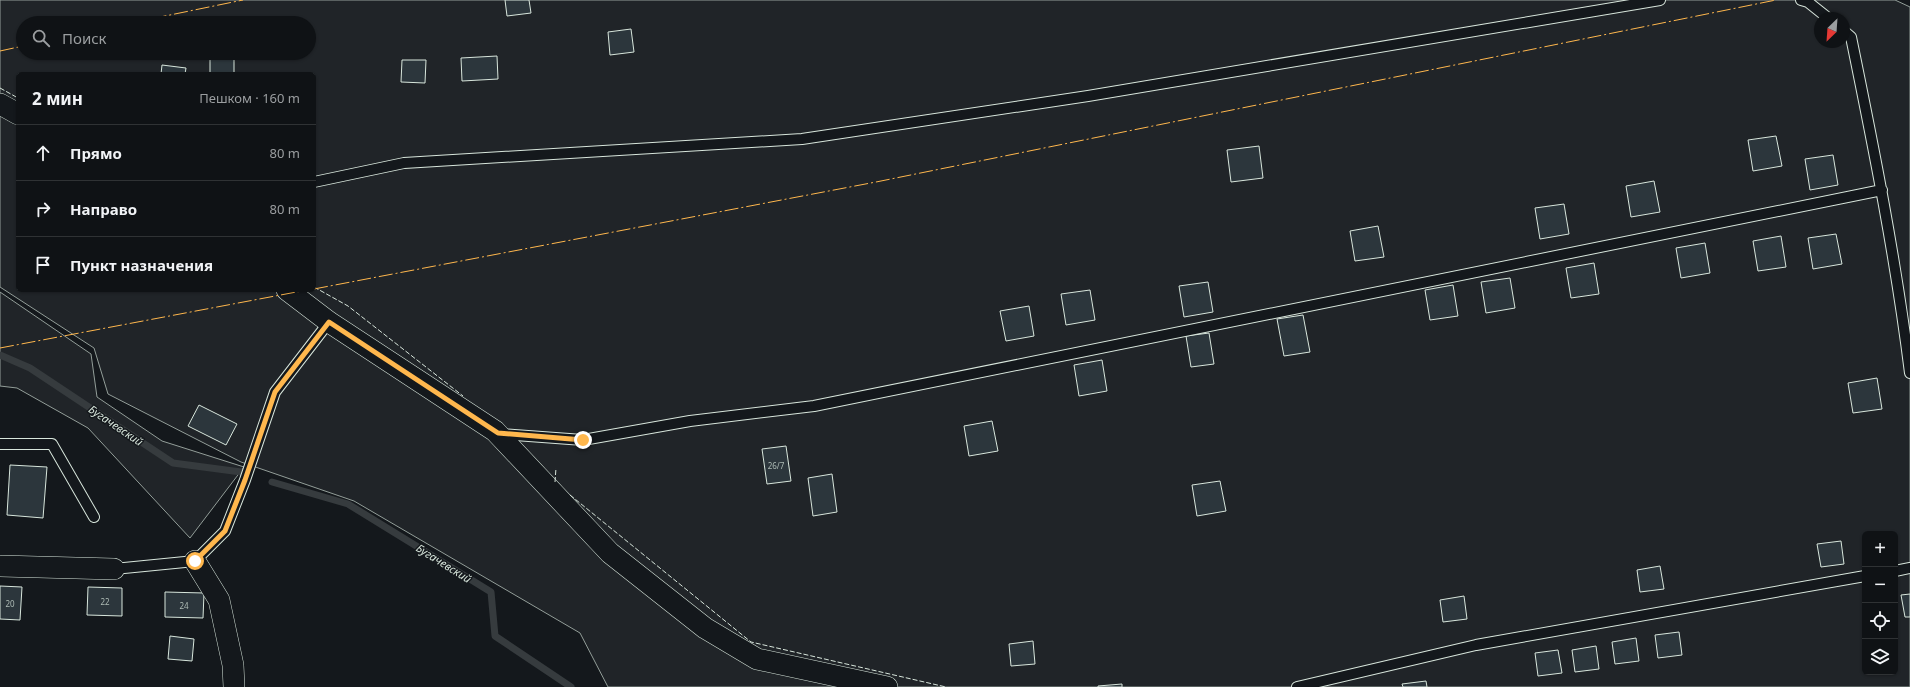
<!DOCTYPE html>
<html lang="ru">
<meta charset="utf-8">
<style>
:root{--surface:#0f1215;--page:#181b1e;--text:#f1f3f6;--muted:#9b9ea0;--line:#2f3234}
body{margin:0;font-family:"Noto Sans",sans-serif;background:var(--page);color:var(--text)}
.controls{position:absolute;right:12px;bottom:12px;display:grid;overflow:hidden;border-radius:6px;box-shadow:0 1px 3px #0004}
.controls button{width:36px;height:36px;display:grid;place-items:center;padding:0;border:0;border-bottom:1px solid var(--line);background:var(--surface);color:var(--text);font:20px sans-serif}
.compass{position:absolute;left:1814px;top:12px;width:36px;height:36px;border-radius:50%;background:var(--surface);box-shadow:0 1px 3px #0004;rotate:205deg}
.stop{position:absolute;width:12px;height:12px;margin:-9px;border:3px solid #ffb74d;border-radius:50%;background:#fff}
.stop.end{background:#ffb74d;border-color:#fff;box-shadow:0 1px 4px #0008}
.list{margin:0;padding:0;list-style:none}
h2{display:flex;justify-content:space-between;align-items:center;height:52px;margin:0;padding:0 16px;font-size:17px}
h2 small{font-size:13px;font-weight:400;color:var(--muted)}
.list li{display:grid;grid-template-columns:26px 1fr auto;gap:12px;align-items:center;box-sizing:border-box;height:56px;padding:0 16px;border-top:1px solid var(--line)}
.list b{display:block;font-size:15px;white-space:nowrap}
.list em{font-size:13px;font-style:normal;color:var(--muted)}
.icon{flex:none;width:22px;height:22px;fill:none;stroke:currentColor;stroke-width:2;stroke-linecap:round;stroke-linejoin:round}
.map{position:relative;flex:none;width:1910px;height:687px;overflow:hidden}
.search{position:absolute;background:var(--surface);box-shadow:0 1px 3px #0004;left:16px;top:16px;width:300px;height:44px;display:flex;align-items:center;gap:10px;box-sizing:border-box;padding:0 14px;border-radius:22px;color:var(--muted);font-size:15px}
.panel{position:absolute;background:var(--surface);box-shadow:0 1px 3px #0004;left:16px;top:72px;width:300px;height:220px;border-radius:6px}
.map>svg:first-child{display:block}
.green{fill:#202428;stroke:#939e99;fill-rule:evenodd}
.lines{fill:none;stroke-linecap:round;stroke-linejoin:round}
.stream{stroke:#363b3e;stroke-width:7}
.building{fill:#2c363c;stroke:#d8e6dc}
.lane-casing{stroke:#d8e6dc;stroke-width:12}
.street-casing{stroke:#d8e6dc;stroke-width:22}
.lane{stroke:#14181c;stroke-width:10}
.street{stroke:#14181c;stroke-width:21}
.fence{stroke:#d8e6dc;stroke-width:1;stroke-dasharray:5 2;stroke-linecap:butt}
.power{stroke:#ffb74d;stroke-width:1;stroke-dasharray:14 3 2 3;stroke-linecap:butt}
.route{stroke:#ffb74d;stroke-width:5}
.labels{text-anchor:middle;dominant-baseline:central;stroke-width:3;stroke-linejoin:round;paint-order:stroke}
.number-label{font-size:8px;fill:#adbab4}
.water-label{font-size:11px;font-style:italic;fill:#d8e6dc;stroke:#14181c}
</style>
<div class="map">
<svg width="1910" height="687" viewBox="0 0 1910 687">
<rect width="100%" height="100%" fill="#14181c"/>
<path class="green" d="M0 0H1895L1910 7V687H608L580 633 354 501 241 462 108 394 94 348 0 287ZM1820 18H1844V42H1820ZM23 23H309V53H23ZM18 74H314V290H18ZM1865 534H1895V672H1865Z
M0 292 91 354 97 397 162 441 244 467 190 538 88 428 17 388 0 386Z"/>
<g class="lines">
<path class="stream" d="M0 355 30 368 173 463 241 472
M272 482 348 504 491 592 495 636 571 687"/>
</g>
<path class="building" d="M505 0H529L531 13 507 16Z
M631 29 634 52 610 55 608 32Z
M210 53H234V74H210Z
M497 56 498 79 462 81 461 58Z
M402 60H426L425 83 401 82Z
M162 65 186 68 185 74H161Z
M1776 136 1782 166 1753 171 1748 140Z
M1259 146 1263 178 1231 182 1227 150Z
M1833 155 1838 185 1810 190 1805 159Z
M1654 181 1660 212 1631 217 1626 186Z
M1564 204 1569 234 1540 239 1535 208Z
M1378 226 1384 257 1355 261 1350 231Z
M1836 234 1842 264 1813 269 1808 238Z
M1781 236 1786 267 1758 271 1753 241Z
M1705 243 1710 273 1681 278 1676 248Z
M1594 263 1599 294 1571 298 1566 268Z
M1510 278 1515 308 1486 313 1481 282Z
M1208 282 1213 312 1184 317 1179 286Z
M1453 285 1458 316 1430 320 1425 290Z
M1090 290 1095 320 1066 325 1061 294Z
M1029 306 1034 336 1006 341 1000 311Z
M1303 315 1310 352 1284 356 1277 319Z
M1209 333 1214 364 1191 367 1186 336Z
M1102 360 1107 391 1079 396 1074 365Z
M1877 378 1882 409 1853 413 1848 383Z
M199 405 237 424 226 445 188 426Z
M992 421 998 451 969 456 964 426Z
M786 446 791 481 767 484 762 449Z
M10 465 47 467 43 518 7 515Z
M832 474 837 512 813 516 808 478Z
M1220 481 1226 511 1197 516 1192 485Z
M1841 541 1844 564 1821 567 1817 544Z
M1660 566 1664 589 1640 592 1637 570Z
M0 586 22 587 20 620 0 619Z
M88 587 122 588V616L87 615Z
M165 592 204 593 203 618 165 617Z
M1910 594V617H1905L1901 595Z
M1464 596 1467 619 1443 622 1440 600Z
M1679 632 1682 655 1658 658 1655 635Z
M170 636 194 639 192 661 168 659Z
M1636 638 1639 661 1615 664 1612 642Z
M1033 641 1035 664 1011 666 1009 644Z
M1596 646 1599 669 1575 672 1572 650Z
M1558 650 1562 673 1538 676 1535 653Z
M1426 681 1427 687H1403L1402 684Z
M1122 684V687H1098V686Z"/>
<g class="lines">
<defs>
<path id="lane" d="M1801 0 1808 2 1828 18
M1844 31 1851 37C1874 149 1896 260 1910 373
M314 182 404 163 802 139 1088 96 1660 0
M501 434 583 440 690 421 814 406 1882 190
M0 444H52L94 517
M114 569 195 561 225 531 245 480 275 392 329 322
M1895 571 1910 568
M1297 687 1476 645 1865 576"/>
<path id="street" d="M0 104 18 114
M287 290 329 322 495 431 610 553 705 628 757 659 887 687
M195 561 219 600 233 665 234 687
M0 566 114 569"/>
</defs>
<use href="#lane" class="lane-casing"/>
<use href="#street" class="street-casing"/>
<use href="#lane" class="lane"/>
<use href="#street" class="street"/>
<path class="fence" d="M0 88 18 98
M314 287 348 306 463 396
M555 482 556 468
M570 495 751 642 946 687"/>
<path class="power" d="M131 23 243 0
M0 51 23 46
M314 289 876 182 1776 0
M0 348 307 290"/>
</g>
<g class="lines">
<path class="route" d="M195 561 225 531 245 480 275 392 329 322 498 433 583 440"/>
</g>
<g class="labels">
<g class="number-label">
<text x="776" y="465">26/7</text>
<text x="105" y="601">22</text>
<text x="10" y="603">20</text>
<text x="184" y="605">24</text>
</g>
<g class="water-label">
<text transform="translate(116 425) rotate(34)">Бугачевский</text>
<text transform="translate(444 563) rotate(32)">Бугачевский</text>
</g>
</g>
</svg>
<div class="controls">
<button>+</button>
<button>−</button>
<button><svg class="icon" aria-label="locate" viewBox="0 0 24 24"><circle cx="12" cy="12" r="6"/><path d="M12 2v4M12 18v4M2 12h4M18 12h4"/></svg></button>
<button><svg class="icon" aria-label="layers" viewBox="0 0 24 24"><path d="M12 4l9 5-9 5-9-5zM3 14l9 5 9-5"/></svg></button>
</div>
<svg class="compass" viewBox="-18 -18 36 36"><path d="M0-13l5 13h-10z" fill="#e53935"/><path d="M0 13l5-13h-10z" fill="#9b9ea0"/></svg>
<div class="stop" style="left:195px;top:561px"></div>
<div class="stop end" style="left:583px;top:440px"></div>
<div class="search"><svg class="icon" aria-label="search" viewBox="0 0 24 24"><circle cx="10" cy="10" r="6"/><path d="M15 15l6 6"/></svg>Поиск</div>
<section class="panel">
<h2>2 мин<small>Пешком · 160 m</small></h2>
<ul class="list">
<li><svg class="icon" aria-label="ahead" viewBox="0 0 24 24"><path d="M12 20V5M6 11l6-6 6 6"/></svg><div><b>Прямо</b></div><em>80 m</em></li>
<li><svg class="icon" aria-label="right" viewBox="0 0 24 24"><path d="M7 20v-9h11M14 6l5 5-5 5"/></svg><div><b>Направо</b></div><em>80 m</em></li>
<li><svg class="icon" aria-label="arrive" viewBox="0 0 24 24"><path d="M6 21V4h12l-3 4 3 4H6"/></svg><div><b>Пункт назначения</b></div></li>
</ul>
</section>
</div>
